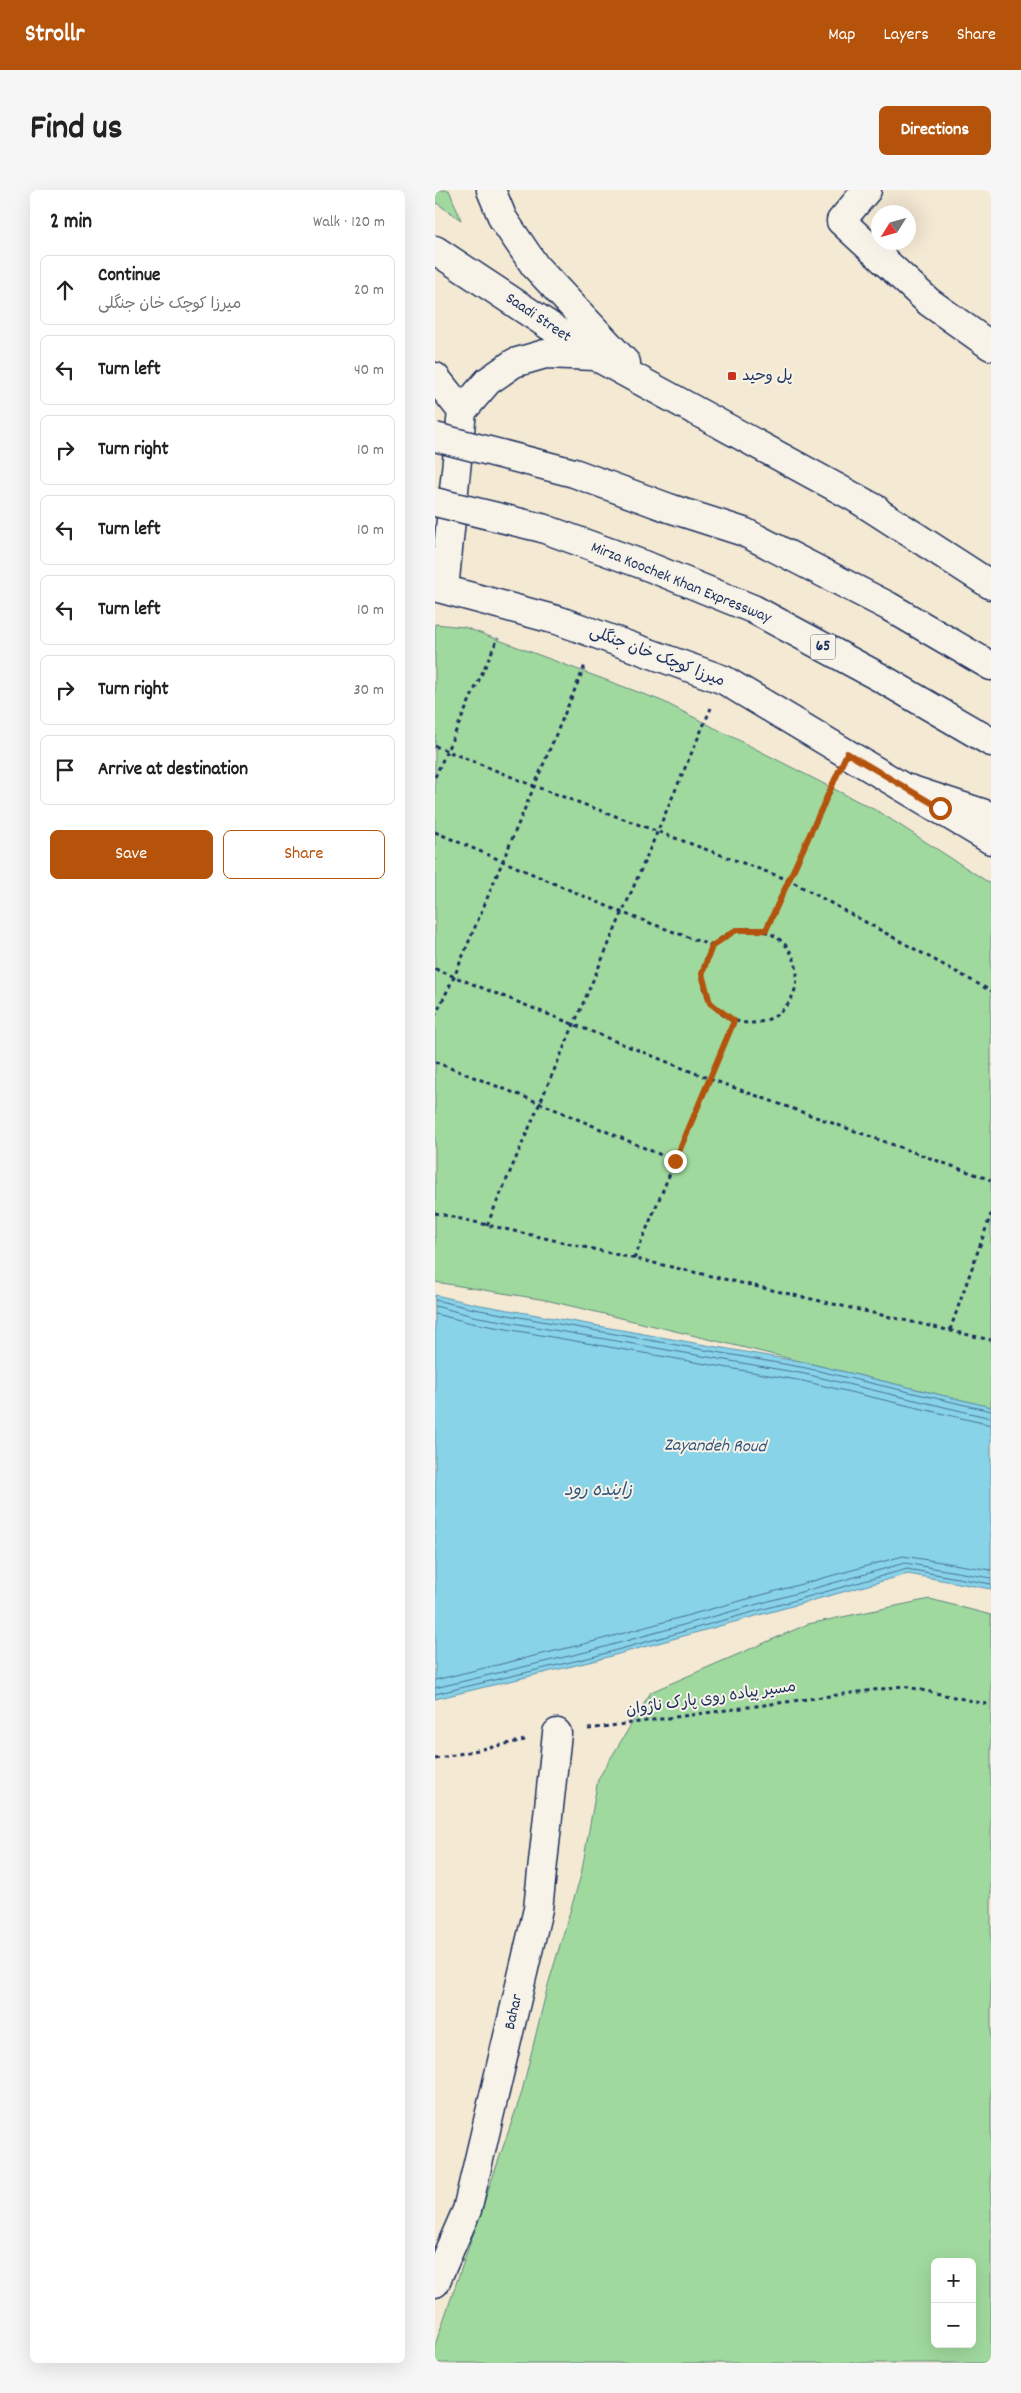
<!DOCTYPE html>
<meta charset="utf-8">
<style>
:root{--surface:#fff;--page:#f6f6f6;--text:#222;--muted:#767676;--line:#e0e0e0;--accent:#b45309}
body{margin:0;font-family:Dekko,"Playpen Sans Arabic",sans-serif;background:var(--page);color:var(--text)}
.controls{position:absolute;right:15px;bottom:15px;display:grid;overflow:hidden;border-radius:8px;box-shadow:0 5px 20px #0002}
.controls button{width:45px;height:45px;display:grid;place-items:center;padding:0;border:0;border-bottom:1px solid var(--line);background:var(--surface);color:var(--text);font:25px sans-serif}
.compass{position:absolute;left:436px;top:15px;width:45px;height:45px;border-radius:50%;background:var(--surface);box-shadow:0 5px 20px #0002;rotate:233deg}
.stop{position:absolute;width:15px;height:15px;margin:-11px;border:4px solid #b45309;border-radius:50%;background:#fff}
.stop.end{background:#b45309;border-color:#fff;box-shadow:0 1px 5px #0008}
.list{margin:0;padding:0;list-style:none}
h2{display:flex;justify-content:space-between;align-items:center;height:65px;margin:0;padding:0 20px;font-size:21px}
h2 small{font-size:16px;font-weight:400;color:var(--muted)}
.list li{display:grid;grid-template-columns:32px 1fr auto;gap:15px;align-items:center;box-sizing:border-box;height:70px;margin:0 10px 10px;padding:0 10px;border:1px solid var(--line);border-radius:8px}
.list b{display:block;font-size:19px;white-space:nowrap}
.list p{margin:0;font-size:16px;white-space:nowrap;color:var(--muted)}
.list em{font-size:16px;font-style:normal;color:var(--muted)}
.actions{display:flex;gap:10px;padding:15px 20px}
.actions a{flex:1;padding:11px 0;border:1px solid var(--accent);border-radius:8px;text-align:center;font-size:18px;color:var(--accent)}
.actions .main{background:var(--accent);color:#fff}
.icon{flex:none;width:28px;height:28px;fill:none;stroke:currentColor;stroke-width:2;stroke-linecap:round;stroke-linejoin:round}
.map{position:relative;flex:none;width:556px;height:2173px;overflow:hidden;border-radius:8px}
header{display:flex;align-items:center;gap:30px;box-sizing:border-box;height:70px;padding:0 25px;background:var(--accent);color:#fff}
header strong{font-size:24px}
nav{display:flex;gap:28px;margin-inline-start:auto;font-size:18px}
.intro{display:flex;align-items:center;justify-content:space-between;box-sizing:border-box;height:120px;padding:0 30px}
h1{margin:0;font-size:35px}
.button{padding:12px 22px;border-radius:8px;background:var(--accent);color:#fff;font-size:18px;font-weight:700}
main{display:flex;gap:30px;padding:0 30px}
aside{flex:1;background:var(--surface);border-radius:8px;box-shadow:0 5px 20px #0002}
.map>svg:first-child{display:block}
.green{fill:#a0d99e;stroke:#5e847e;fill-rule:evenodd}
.water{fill:#88d3e8;stroke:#5c91b1}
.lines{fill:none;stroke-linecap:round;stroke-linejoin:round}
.shore{stroke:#477195;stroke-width:1}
.minor-casing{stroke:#1b2f5e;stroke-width:31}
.primary-casing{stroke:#1b2f5e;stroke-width:31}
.trunk-casing{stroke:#1b2f5e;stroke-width:31}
.path{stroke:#1b2f5e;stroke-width:3;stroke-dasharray:4 4;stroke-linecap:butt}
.minor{stroke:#f7f3e8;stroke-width:28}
.primary{stroke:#f7f3e8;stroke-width:28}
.trunk{stroke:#f7f3e8;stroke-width:28}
.trunk-bridge-casing{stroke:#1b2f5e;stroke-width:31;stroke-linecap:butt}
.trunk-bridge{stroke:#f7f3e8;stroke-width:28}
.route{stroke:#b45309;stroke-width:6}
.poi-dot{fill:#c8321e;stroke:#f7f3e8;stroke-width:2}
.labels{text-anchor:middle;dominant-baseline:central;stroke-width:4;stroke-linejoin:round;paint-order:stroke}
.shield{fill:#f7f3e8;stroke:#5d6a87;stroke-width:1}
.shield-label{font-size:15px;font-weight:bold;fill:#1b2f5e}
.street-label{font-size:16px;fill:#1b2f5e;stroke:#f7f3e8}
.poi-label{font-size:16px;fill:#1b2f5e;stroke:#f7f3e8;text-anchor:start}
.water-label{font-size:18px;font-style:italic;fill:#365880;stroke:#f7f3e8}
</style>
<header>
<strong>Strollr</strong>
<nav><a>Map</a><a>Layers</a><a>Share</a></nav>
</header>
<div class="intro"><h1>Find us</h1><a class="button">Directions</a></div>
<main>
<aside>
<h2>2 min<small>Walk · 120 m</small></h2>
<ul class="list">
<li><svg class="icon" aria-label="ahead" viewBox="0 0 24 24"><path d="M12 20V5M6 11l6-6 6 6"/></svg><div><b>Continue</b><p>میرزا کوچک خان جنگلی</p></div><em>20 m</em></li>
<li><svg class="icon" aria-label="left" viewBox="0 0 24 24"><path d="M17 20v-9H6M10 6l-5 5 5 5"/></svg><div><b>Turn left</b></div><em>40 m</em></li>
<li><svg class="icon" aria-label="right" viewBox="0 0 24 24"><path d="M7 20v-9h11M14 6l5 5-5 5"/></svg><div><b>Turn right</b></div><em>10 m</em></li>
<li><svg class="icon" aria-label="left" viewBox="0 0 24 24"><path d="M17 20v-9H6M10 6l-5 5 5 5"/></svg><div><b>Turn left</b></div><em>10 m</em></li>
<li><svg class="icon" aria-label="left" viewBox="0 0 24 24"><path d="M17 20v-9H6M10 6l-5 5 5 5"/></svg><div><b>Turn left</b></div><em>10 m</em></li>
<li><svg class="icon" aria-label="right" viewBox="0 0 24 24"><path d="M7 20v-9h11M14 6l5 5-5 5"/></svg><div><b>Turn right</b></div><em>30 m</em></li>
<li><svg class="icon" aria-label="arrive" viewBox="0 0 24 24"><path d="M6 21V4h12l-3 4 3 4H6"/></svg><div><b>Arrive at destination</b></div></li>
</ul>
<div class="actions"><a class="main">Save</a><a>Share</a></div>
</aside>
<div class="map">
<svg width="556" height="2173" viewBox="0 0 556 2173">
<rect width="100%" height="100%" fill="#f4e9d3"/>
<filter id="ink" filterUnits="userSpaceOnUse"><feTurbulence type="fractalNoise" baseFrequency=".02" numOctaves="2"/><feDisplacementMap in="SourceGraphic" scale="10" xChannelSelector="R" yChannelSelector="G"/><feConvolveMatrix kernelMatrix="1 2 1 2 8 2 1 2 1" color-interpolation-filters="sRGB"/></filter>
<g filter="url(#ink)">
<path class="green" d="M0 0H14L26 30 0 12Z
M0 434 29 437 227 511 446 623 556 694V1217L111 1110 0 1092Z
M495 1409 556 1425V2173H0V2155L86 1905 113 1795 146 1685 163 1589 216 1502 373 1434ZM500 2072H537V2154H500Z"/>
<path class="water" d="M0 1105 40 1114 372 1173 556 1217V1399L473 1384 158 1471 0 1509Z"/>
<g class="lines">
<path class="shore" d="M0 1110 39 1119 371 1178 556 1221
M0 1116 38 1126 370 1184 556 1228
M0 1124 37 1133 368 1191 556 1235
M0 1490 153 1453 468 1366 556 1380
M0 1498 155 1461 470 1373 556 1388
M0 1504 157 1467 472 1379 556 1394"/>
<defs>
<path id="minor" d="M432 0 406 31 494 112 556 156
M0 2093 32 2020 103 1719 122 1543"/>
<path id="primary" d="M56 0 68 29 100 76 191 173
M0 60 160 166 441 319
M0 187 27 221
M0 397 125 431 289 490 556 650
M9 399 27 221 53 191 79 173 110 164 160 166"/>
<path id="trunk" d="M421 308 556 395
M234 318 309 342 453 416 556 476
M212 376 318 419 446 488 556 552
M474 599 556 626"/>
</defs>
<use href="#minor" class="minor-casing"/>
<use href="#primary" class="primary-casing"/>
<use href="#trunk" class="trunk-casing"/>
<path class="path" d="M0 556 99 596 354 690 556 801
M0 587 63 448
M0 642 188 723 277 756
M268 786a47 47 0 1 1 94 0a47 47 0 1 1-94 0Z
M331 740 399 593
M0 779 275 889 556 990
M0 826 19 787 151 473
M0 872 105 913 240 971
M0 1023 556 1150
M52 1035 276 518
M199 1069 299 831
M515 1140 556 1024
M153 1539 468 1496 556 1515
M0 1569 90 1550"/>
<use href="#minor" class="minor"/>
<use href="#primary" class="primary"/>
<use href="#trunk" class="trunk"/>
<defs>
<path id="trunk-bridge" d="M0 247 139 283 234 318
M0 312 107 338 212 376"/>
</defs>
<use href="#trunk-bridge" class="trunk-bridge-casing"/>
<use href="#trunk-bridge" class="trunk-bridge"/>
</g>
</g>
<g class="lines" filter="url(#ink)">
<path class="route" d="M240 971 299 831 275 813 267 784 277 756 301 740H331L412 563 505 618"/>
</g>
<rect class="poi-dot" x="292" y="181" width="10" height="10" rx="2.5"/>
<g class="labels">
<rect class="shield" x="375.5" y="444.5" width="25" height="25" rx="4"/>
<g class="shield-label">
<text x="388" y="457">65</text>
</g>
<g class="street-label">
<text transform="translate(103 128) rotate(34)">Saadi Street</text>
<text transform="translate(246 393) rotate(22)">Mirza Koochek Khan Expressway</text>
<text transform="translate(222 467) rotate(21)">میرزا کوچک خان جنگلی</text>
<text transform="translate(276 1509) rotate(-8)">مسیر پیاده روی پارک ناژوان</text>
<text transform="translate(79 1822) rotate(-77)">Bahar</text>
</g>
<g class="poi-label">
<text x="307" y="186">پل وحید</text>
</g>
<g class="water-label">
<text transform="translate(280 1257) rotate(1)">Zayandeh Roud</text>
<text x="163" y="1301">زاینده رود</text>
</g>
</g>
</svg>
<div class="controls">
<button>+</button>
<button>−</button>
</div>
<svg class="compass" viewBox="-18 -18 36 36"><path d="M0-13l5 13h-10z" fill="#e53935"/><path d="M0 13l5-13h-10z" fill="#767676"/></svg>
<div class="stop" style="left:505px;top:618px"></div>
<div class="stop end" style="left:240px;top:971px"></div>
</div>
</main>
